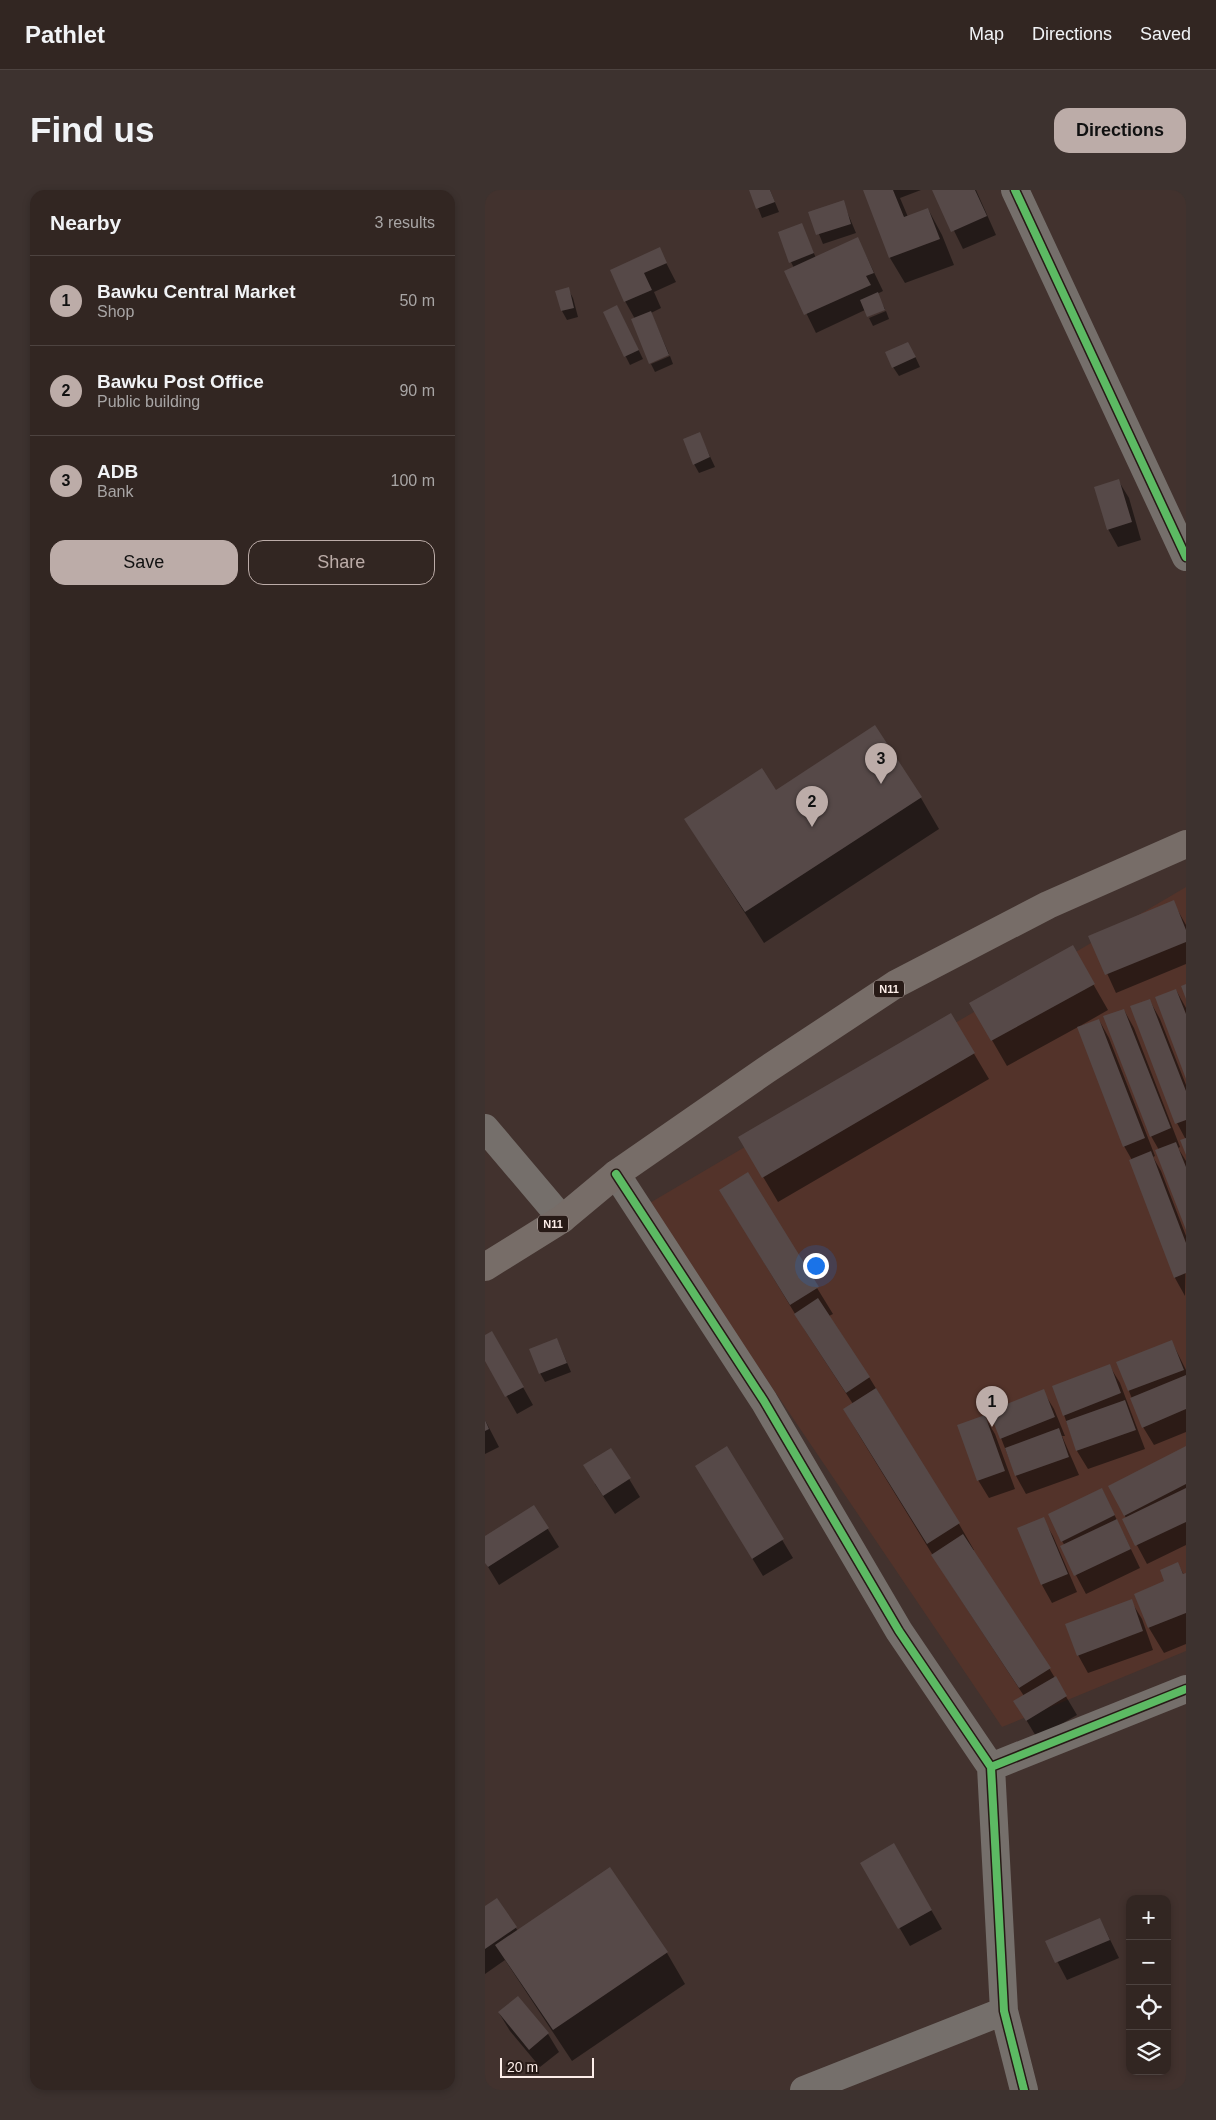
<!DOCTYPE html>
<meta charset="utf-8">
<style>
:root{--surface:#322622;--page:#3d322f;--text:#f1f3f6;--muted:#a8a5a5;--line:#4d4340;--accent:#bcaca8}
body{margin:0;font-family:Helvetica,sans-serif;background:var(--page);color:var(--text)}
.controls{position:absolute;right:15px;bottom:15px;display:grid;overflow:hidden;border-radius:10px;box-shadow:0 2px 8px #0003}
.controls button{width:45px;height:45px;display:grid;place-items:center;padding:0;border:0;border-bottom:1px solid var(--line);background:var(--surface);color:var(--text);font:25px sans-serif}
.scale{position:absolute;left:15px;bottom:12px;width:94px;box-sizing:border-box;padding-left:5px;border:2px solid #fdeee9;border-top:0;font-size:14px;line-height:18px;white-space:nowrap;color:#fdeee9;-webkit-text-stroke:4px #271a16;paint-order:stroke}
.you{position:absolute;left:330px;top:1075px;width:18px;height:18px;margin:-12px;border:4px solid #fff;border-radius:50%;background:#1a73e8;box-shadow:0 0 0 8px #1a73e833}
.badge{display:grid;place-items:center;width:32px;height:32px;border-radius:50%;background:var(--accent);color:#111;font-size:16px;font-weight:700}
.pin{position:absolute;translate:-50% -41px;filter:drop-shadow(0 1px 2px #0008)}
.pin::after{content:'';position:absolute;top:26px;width:18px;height:15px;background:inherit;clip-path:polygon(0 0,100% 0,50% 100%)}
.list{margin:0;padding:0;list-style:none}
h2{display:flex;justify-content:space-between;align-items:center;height:65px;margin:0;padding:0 20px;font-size:21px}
h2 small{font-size:16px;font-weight:400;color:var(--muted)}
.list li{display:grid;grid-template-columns:32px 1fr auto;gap:15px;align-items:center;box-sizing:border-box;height:90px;padding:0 20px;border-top:1px solid var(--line)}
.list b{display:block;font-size:19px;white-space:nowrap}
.list p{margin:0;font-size:16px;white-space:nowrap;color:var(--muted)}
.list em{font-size:16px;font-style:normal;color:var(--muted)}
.actions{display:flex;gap:10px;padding:15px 20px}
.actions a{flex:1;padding:11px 0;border:1px solid var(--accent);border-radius:15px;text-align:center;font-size:18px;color:var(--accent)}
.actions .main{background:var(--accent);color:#111}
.icon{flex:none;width:28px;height:28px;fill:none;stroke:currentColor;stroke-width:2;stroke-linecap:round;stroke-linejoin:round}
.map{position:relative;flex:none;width:701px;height:1900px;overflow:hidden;border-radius:15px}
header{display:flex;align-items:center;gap:30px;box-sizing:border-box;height:70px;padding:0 25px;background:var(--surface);border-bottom:1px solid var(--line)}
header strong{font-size:24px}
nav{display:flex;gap:28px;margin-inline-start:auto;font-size:18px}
.intro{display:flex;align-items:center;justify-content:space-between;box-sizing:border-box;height:120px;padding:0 30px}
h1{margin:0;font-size:35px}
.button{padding:12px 22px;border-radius:15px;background:var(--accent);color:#111;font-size:18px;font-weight:700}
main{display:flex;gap:30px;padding:0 30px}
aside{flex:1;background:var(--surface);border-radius:15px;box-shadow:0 2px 8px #0003}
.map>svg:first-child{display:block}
.built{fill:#53332a}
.shadow{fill:#0007}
.building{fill:#564948}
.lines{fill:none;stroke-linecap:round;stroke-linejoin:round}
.minor{stroke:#756f6b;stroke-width:28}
.trunk{stroke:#776d68;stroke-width:28}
.cycleway-casing{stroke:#271a16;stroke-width:11}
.cycleway{stroke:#5cba63;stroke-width:8}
.labels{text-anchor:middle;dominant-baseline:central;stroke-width:4;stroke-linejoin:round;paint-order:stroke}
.shield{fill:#271a16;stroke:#bdaeaa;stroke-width:1}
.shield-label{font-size:11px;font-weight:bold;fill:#fdeee9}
</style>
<header>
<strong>Pathlet</strong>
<nav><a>Map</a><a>Directions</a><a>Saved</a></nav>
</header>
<div class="intro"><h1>Find us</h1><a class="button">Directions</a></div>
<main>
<aside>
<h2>Nearby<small>3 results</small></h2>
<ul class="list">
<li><span class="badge">1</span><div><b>Bawku Central Market</b><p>Shop</p></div><em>50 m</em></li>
<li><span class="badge">2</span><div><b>Bawku Post Office</b><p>Public building</p></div><em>90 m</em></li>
<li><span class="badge">3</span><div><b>ADB</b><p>Bank</p></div><em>100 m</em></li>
</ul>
<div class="actions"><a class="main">Save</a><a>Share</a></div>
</aside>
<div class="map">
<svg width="701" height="1900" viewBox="0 0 701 1900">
<rect width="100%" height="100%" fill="#42322e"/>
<path class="built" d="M701 697V1461L517 1537 163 1014Z"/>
<path class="shadow" d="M266 0H285L294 22 277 28Z
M379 0H436L415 8 423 27 443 19 457 45 469 75 420 93 405 68Z
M449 0H491L511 45 478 59Z
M358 12 371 43 338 54 325 22Z
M316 34 331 68 373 49 398 101 392 104 400 119 383 126 380 120 331 143 301 82 309 78 306 72Z
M174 59 191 92 169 102 176 118 166 123 184 164 164 172 150 129 140 111Z
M83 99 88 108 93 127 82 130 77 121 72 102Z
M132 116 158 169 145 175 119 123Z
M401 121 404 129 388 136 384 128Z
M428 162 435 177 414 186 408 177Z
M185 166 188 174 170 182 166 174Z
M214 243 230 277 214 283 209 274Z
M633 290 644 308 656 350 633 357 623 339Z
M436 608 454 639 279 753 200 629Z
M688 712 701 735V774L631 803 605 746Z
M587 757 623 820 595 836 614 830 624 848 670 966 668 967 676 981 701 1046 700 1106 690 1088 647 970 639 956 593 837 522 876 486 814Z
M691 800 701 818V886Z
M665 811 675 829 701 895V962V950L692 933Z
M639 820 649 838 695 957 693 958 701 971V1037L674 960 666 946Z
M466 825 504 889 293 1012 255 948Z
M262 984 348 1124 344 1126 384 1187 474 1334 489 1360 487 1361 564 1478 592 1525 552 1548 530 1511 539 1506 463 1390 374 1245 359 1219 368 1214 321 1142 251 1026Z
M7 1142 48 1215 32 1224 0 1168V1146Z
M72 1149 86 1182 60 1192 55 1183Z
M687 1152 701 1180V1242L669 1255 658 1237 633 1173Z
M624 1175 635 1193 660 1259 603 1279 592 1261 579 1225Z
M558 1201 569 1219 580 1246H577L594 1285 541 1304 531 1286 516 1248Z
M499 1226 510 1244 530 1299 504 1308 493 1290Z
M0 1230 14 1257 0 1264Z
M242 1258 308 1368 278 1386 222 1294Z
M701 1258V1355L662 1374 638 1329 641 1328 625 1297Z
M126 1259 155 1307 130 1324 110 1294Z
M617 1299 655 1378 601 1404 576 1357 580 1356 577 1351Z
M49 1317 74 1357 14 1395 0 1372V1347Z
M558 1329 568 1346 592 1402 567 1413 557 1395 534 1339Z
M693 1374 699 1385 701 1384V1454L679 1463 664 1438 650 1405 681 1392Z
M646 1411 657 1429 668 1460 603 1483 593 1465Z
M409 1655 457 1739 425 1756 377 1673Z
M125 1679 182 1763 200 1794 87 1871 20 1770 0 1784V1717L11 1710 33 1741Z
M615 1729 634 1768 582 1790 562 1752Z
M14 1823 63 1844 74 1862 55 1877 25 1841Z"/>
<path class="building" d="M264 0H285L290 12 271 19Z
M378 0H408L419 27 443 18 455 49 404 68Z
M447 0H490L502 26 466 42Z
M359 10 366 34 331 45 323 22Z
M317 33 329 63 304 73 293 42Z
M373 47 389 83 381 86 386 95 319 125 299 81Z
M175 57 182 73 159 83 167 100 139 112 125 80Z
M84 97 89 118 76 121 70 101Z
M393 102 400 120 382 127 375 110Z
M132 115 154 160 139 167 118 122Z
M166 121 184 165 164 174 146 129Z
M423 152 431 167 407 178 400 162Z
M215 242 225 267 208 275 198 249Z
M634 289 647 332 622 340 609 297Z
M390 535 437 607 260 722 199 629 277 578 291 600Z
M689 710 701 740V752L620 785 603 746Z
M588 755 610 794 506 851 484 813Z
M701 794V809L696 796Z
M691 799 701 824V889L670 807Z
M665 809 701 901V930L690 934 645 816Z
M639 819 686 938 665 947 618 826Z
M466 823 490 863 277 988 253 947Z
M614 829 660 948 638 957 592 837Z
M701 948V965L695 950Z
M691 952 701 977V1040L670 960Z
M666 961 701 1053V1083L689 1088 644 970Z
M263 982 334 1097 305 1115 234 1000Z
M333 1108 385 1187 361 1203 309 1124Z
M7 1141 39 1197 20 1207 0 1171V1145Z
M72 1148 82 1173 54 1184 44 1159Z
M687 1150 699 1180 643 1201 631 1172Z
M625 1174 636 1203 578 1226 567 1196Z
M701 1185V1219L657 1238 645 1208Z
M391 1198 475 1333 442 1354 358 1219Z
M559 1199 570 1227 515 1249 504 1221Z
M640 1210 651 1240 591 1261 581 1231Z
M500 1225 520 1281 492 1291 472 1235Z
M0 1230 4 1239 0 1241Z
M574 1238 584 1267 530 1286 520 1258Z
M242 1256 299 1349 267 1369 210 1276Z
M701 1256V1294L639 1326 623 1296Z
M126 1258 146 1288 118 1306 98 1275Z
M617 1298 630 1325 576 1352 563 1324Z
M701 1298V1332L650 1356 637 1329Z
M49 1315 64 1338 3 1377 0 1373V1346Z
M559 1327 583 1384 556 1395 532 1338Z
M632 1329 646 1359 589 1386 575 1356Z
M478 1344 566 1478 534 1498 446 1365Z
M693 1372 698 1384 701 1383V1423L663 1438 649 1404 679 1391 675 1380Z
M647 1409 658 1441 592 1466 580 1434Z
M571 1486 582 1506 541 1531 528 1511Z
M409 1653 447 1720 413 1739 375 1673Z
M125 1677 183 1762 68 1840 10 1755Z
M12 1708 32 1737 0 1759V1716Z
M615 1728 625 1750 570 1773 560 1751Z
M33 1806 64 1843 44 1860 13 1822Z"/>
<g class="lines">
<path class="minor" d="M530 0 701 367
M0 938 77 1029
M131 984 279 1211 414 1441 506 1577 701 1499
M506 1577 519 1821 539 1900
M319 1900 519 1821"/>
<path class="trunk" d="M0 1077 77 1029 131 984 281 880 411 794 563 715 701 654"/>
<defs>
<path id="cycleway" d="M530 0 701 367
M131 984 279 1211 414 1441 506 1577 701 1499
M506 1577 519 1821 539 1900"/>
</defs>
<use href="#cycleway" class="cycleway-casing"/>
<use href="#cycleway" class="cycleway"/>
</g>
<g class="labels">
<g class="shield">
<rect x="389" y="790.5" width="30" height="17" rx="4"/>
<rect x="53" y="1025.5" width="30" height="17" rx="4"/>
</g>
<g class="shield-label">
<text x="404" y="799">N11</text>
<text x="68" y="1034">N11</text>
</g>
</g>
</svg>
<div class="controls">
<button>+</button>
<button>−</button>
<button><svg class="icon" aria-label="locate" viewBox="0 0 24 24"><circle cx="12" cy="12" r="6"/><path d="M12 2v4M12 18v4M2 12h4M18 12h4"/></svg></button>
<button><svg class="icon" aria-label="layers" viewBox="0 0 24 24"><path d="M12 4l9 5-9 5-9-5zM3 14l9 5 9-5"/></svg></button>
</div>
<div class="scale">20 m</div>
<div class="you"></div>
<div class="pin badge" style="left:507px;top:1237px">1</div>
<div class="pin badge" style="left:327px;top:637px">2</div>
<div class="pin badge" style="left:396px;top:594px">3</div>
</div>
</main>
